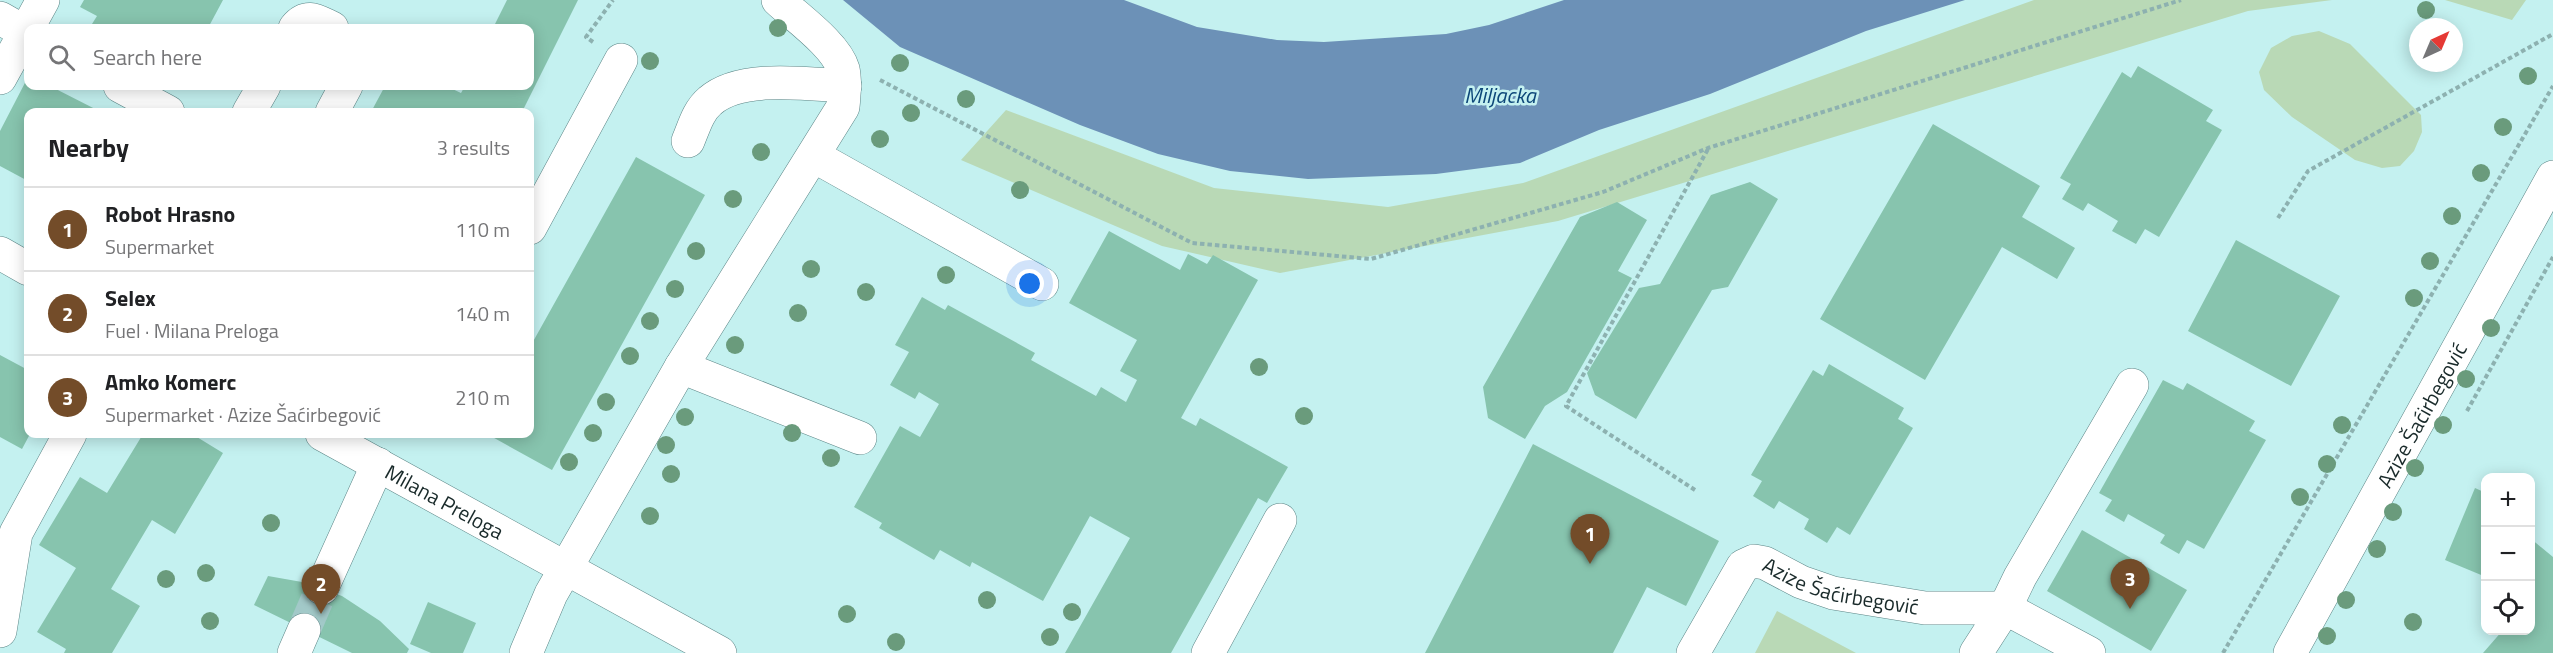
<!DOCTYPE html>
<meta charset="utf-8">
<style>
:root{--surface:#fff;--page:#f2f2f2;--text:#202124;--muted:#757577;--line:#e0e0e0;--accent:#734c29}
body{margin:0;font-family:"Titillium Web",sans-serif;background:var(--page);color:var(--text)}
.controls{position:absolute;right:18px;bottom:18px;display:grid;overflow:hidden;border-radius:12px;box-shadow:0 3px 15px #0003}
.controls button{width:54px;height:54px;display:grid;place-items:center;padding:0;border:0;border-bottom:2px solid var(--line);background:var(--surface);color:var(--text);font:30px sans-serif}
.compass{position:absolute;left:2409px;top:18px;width:54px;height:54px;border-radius:50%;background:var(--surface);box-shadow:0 3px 15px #0003;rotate:44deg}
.you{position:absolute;left:1030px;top:284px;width:21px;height:21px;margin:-15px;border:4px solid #fff;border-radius:50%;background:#1a73e8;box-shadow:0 0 0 9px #1a73e833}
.badge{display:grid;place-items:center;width:39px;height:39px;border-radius:50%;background:var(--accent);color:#fff;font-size:20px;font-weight:700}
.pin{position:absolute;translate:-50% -50px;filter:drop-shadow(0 2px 3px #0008)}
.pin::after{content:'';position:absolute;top:32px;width:21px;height:18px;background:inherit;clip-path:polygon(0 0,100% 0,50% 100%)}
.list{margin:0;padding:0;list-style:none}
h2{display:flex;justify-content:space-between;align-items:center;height:78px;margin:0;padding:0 24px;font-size:26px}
h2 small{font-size:20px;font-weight:400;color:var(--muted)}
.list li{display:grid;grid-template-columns:39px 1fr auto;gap:18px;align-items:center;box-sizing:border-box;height:84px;padding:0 24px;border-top:2px solid var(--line)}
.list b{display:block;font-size:22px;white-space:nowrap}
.list p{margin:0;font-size:20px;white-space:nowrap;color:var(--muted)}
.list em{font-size:20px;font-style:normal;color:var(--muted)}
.icon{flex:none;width:33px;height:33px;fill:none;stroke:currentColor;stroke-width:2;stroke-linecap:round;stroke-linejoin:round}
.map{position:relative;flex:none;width:2553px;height:653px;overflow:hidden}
.search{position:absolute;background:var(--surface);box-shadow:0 3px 15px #0003;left:24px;top:24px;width:510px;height:66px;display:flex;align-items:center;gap:15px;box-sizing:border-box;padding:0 21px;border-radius:12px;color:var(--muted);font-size:22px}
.panel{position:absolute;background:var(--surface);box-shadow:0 3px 15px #0003;left:24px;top:108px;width:510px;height:330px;border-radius:12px}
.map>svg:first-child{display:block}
.green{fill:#b9d9b6}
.water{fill:#6c91b7}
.building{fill:#87c4ae}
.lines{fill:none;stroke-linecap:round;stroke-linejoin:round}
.minor-tunnel{stroke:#a2c9c8;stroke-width:33;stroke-dasharray:33 16;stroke-linecap:butt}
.minor-casing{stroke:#5b8586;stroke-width:34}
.major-casing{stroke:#5b8586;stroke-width:34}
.path{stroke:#8db1b0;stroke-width:4;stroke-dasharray:4.5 3;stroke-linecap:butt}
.minor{stroke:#fff;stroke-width:33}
.major{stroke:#fff;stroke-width:33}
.tree{fill:#6a9b7c}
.labels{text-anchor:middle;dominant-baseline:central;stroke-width:5;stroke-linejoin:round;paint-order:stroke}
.street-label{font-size:21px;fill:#192a2a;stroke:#c4f1f0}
.water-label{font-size:22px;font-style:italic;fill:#0d4779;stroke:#c4f1f0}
</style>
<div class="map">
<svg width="2553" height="653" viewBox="0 0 2553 653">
<rect width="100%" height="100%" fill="#c4f1f0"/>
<path class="green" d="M2034 0H2332L2248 11 1558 221 1280 273 1162 246 961 160 1006 110 1214 188 1388 207 1523 183Z
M2445 0H2526L2512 20Z
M2319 31 2350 44 2421 115 2422 132 2414 151 2400 166 2382 168 2355 160 2292 117 2264 90 2259 72 2271 48 2292 36Z
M1777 611 1856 653H1755Z"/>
<path class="water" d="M843 0H1124L1197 27 1277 40 1324 42 1446 34 1489 25 1564 0H1965L1866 31 1710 94 1599 130 1520 163 1436 174 1308 179 1230 171 1158 154 1080 125 900 47Z"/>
<path class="building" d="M84 0H223L208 28H100L92 24 97 16 80 7Z
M507 0H578L522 112H371L385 86H446L461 93 465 86H530V28H493Z
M2138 66 2213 110 2206 121 2222 130 2159 237 2145 229 2136 244 2112 231 2118 221 2088 203 2083 211 2062 199 2071 184 2060 178 2122 72 2131 78Z
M28 77V86H50L101 112H28V181L0 166V131Z
M1933 124 2040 186 2022 217 2075 248 2057 279 2002 247 1925 380 1820 319Z
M636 157 705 195 552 470 487 434H530V347Z
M1750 182 1778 199 1728 287 1712 290 1636 419 1595 395 1587 373 1639 288 1660 284 1711 195Z
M1617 202 1647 220 1618 271 1632 278 1567 392 1545 406 1525 439 1488 418 1483 387 1580 217Z
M1109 231 1180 270 1188 254 1207 264 1213 255 1258 280 1181 418 1196 426 1200 418 1288 467 1267 503 1258 498 1171 653H1065L1130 538 1090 516 1043 601 972 562 970 567 940 550 934 560 879 528 882 523 854 507 900 426 920 437 939 404 919 392 915 399 890 385 909 352 895 345 922 297 945 310 948 305 1035 353 1031 360 1096 396 1101 387 1126 402 1137 380 1120 371 1137 340 1069 303Z
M2236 240 2340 296 2291 386 2188 331Z
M0 355 28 370 30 434 22 449 0 437Z
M1829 364 1904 408 1898 419 1913 428 1850 535 1837 527 1827 543 1804 529 1809 519 1779 501 1774 509 1753 496 1762 481 1751 475 1813 370 1823 376Z
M2163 380 2183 390 2187 383 2255 421 2249 431 2266 440 2204 549 2187 540 2179 554 2160 543 2165 535 2128 514 2124 522 2105 511 2112 500 2099 493Z
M143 434H192L223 453 175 534 152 520 111 589 140 606 112 653H64L66 649 37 632 76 568 39 545 80 477 107 493Z
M1533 444 1719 541 1686 606 1647 587 1613 653H1425Z
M2475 488 2486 493V577L2445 560Z
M2082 530 2187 590 2151 651 2047 591Z
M2530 538 2553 557V653H2483L2503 630H2530Z
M268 576 302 582 342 596 380 621 409 649 407 653H352L254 605Z
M428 602 476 623 463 653H431L410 644Z"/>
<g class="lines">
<path class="minor-tunnel" d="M304 630 322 588"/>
<defs>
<g id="minor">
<path d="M0 18 28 34"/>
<path d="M295 28C307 13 317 21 332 28"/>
<path d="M0 78 43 0"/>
<path d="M120 86 168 112"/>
<path d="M249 112 264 86"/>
<path d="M332 112 346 86"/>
<path d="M688 141C694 127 698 111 710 101 740 74 808 84 845 86"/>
<path d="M814 156 1042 284"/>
<path d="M530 228 621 60"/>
<path d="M0 253 28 269"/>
<path d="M681 367 860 438"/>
<path id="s1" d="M322 434 720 653"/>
<path d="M322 588 378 464"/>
<path d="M0 631 16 533 70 434"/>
<path d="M294 653 304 630"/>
<path d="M526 653 551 594 681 367 843 107C844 95 846 82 843 69 836 45 796 17 778 0"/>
<path d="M1208 653 1280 520"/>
<path id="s2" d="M1693 653 1743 566 1754 561 1765 563 1801 582 1833 593 1925 608H2005L2089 653"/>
<path d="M1976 653 2005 608 2020 577 2132 385"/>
</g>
<g id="major">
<path id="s3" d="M2290 653 2553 177"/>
</g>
</defs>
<use href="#minor" class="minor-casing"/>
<use href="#major" class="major-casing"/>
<path class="path" d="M593 42 586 37 613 0
M880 80 1192 243 1371 259 1603 192 1708 148 2181 0
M2278 218 2308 171 2553 34
M2467 411 2553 257
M1695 490 1566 406 1708 149
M2223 653 2553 86"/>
<use href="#minor" class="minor"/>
<use href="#major" class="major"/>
</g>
<g class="tree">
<circle cx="2426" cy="10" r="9"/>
<circle cx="778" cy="28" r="9"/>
<circle cx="650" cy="61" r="9"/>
<circle cx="900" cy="63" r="9"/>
<circle cx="2528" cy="76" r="9"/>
<circle cx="966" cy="99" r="9"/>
<circle cx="911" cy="113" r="9"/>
<circle cx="2503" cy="127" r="9"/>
<circle cx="880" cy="139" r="9"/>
<circle cx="761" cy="152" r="9"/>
<circle cx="2481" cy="173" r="9"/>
<circle cx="1020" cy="190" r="9"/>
<circle cx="733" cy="199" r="9"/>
<circle cx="2452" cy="216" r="9"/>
<circle cx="696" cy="251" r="9"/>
<circle cx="2430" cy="261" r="9"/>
<circle cx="811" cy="269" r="9"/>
<circle cx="946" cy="275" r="9"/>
<circle cx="675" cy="289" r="9"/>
<circle cx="866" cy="292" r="9"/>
<circle cx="2414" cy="298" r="9"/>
<circle cx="798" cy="313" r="9"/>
<circle cx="650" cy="321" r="9"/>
<circle cx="2491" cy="328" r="9"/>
<circle cx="735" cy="345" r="9"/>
<circle cx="630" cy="356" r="9"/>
<circle cx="1259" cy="367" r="9"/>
<circle cx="2466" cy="379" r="9"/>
<circle cx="606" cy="402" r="9"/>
<circle cx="1304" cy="416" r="9"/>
<circle cx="685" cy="417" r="9"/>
<circle cx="2342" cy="425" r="9"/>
<circle cx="2443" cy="425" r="9"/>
<circle cx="593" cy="433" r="9"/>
<circle cx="792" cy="433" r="9"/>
<circle cx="666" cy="445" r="9"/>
<circle cx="831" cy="458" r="9"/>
<circle cx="569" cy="462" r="9"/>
<circle cx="2327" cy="464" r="9"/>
<circle cx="2415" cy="468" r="9"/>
<circle cx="671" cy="474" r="9"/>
<circle cx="2300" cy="497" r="9"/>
<circle cx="2393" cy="512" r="9"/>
<circle cx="650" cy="516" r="9"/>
<circle cx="271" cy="523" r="9"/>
<circle cx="2377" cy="549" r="9"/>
<circle cx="206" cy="573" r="9"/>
<circle cx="166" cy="579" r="9"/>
<circle cx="987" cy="600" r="9"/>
<circle cx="2346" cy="600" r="9"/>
<circle cx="1072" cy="612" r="9"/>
<circle cx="847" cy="614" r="9"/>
<circle cx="210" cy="621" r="9"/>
<circle cx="2413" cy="622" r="9"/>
<circle cx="2327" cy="636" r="9"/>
<circle cx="1050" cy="637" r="9"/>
<circle cx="896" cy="642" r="9"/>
</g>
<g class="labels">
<g class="street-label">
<text stroke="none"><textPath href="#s3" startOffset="272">Azize Šaćirbegović</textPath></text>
<text stroke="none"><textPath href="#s1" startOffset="140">Milana Preloga</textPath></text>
<text stroke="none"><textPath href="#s2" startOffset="204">Azize Šaćirbegović</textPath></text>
</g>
<g class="water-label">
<text x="1500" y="95">Miljacka</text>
</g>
</g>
</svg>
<div class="controls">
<button>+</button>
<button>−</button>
<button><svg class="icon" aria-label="locate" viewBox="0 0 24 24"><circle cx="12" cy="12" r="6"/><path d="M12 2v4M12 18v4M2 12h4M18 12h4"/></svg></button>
</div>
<svg class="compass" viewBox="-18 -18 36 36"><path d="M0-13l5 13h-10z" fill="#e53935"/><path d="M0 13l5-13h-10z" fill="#757577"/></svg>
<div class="you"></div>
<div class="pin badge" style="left:1590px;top:564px">1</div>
<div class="pin badge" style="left:321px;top:614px">2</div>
<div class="pin badge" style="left:2130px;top:609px">3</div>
<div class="search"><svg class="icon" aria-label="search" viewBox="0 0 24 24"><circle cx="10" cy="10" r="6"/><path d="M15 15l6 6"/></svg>Search here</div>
<section class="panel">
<h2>Nearby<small>3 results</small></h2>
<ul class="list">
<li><span class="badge">1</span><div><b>Robot Hrasno</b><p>Supermarket</p></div><em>110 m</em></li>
<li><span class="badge">2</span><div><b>Selex</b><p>Fuel · Milana Preloga</p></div><em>140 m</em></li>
<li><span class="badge">3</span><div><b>Amko Komerc</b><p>Supermarket · Azize Šaćirbegović</p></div><em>210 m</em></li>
</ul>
</section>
</div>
